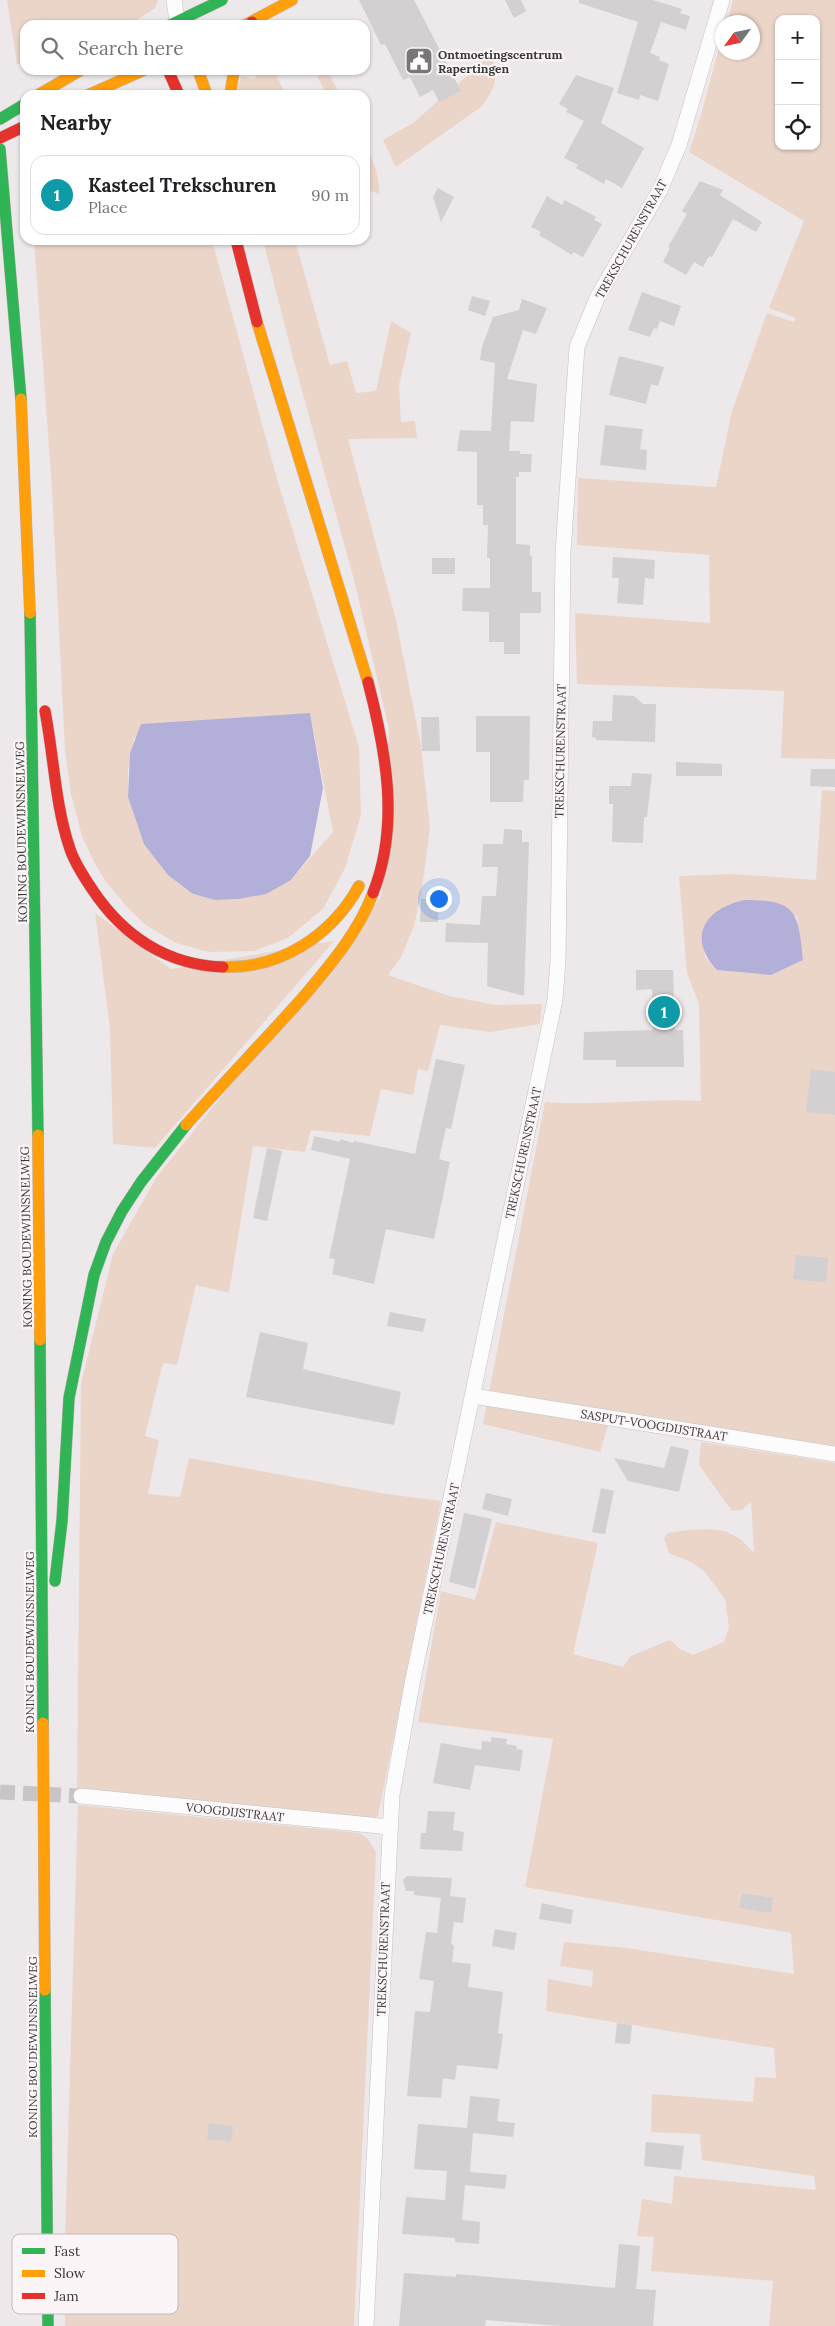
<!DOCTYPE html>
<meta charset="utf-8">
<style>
:root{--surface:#fff;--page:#f2f2f2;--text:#202124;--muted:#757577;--line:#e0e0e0;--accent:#797677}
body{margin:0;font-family:Lora,serif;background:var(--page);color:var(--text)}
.controls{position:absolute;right:15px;top:15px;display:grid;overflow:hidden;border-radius:10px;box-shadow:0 1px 4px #0004}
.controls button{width:45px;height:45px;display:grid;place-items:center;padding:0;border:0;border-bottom:1px solid var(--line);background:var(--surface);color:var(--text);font:25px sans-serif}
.compass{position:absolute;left:715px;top:15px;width:45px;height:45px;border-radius:50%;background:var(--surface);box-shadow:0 1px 4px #0004;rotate:237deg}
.you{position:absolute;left:438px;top:898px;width:18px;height:18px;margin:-12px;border:4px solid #fff;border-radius:50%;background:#1a73e8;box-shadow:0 0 0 8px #1a73e833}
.badge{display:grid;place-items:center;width:32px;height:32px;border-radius:50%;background:var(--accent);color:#fff;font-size:16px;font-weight:700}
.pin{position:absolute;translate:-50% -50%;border:2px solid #fff;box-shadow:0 1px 5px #0006}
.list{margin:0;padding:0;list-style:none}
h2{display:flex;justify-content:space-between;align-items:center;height:65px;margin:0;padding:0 20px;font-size:21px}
h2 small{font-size:16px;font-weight:400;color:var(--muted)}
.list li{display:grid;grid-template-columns:32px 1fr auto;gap:15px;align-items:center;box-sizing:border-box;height:80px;margin:0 10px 10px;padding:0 10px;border:1px solid var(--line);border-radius:15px}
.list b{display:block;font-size:19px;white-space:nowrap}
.list p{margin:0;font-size:16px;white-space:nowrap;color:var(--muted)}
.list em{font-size:16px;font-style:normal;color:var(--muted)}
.icon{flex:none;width:28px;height:28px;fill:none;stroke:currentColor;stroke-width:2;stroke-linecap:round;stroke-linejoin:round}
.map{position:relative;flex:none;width:835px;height:2326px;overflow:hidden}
.search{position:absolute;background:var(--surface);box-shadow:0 1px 4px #0004;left:20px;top:20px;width:350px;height:55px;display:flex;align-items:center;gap:12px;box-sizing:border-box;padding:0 18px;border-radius:15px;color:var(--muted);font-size:19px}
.panel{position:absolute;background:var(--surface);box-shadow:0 1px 4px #0004;left:20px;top:90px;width:350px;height:155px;border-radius:15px}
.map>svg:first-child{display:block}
.green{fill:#ebd5c9;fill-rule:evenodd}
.water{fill:#b2afd8}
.building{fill:#d3d0d2}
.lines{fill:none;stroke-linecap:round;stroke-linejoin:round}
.street-tunnel{stroke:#c9c5c7;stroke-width:15;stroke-dasharray:15 8;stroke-linecap:butt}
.street-casing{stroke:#c5c2c4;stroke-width:16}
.fast-casing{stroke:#c3b4b4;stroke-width:12}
.slow-casing{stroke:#c3b4b4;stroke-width:12}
.jam-casing{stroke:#c3b4b4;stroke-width:12}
.street{stroke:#fcfcfc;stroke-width:15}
.fast{stroke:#30b455;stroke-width:11}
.slow{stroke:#ff9f0a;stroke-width:11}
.jam{stroke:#e5322d;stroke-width:11}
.labels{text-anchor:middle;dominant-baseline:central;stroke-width:4.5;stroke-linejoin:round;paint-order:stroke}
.poi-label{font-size:12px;font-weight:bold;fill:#3a3839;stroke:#fbf5f7;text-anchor:start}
.street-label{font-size:12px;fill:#3a3839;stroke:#fbf5f7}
.key{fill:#fbf5f7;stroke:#c1bcbe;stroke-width:1}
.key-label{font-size:14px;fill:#3a3839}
</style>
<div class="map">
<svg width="835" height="2326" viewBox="0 0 835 2326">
<rect width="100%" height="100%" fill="#ede8ea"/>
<path class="green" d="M7 0H158L155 8 129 25H25V63L17 64Z
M733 0H835V759L781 758 784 691 577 684 575 613 710 623 709 555 577 545 578 478 716 487 732 411 767 313 794 322 796 318 769 308 804 221 689 152 701 115 722 37V52H752V22H727ZM779 19H816V146H779Z
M491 55C499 79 496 87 481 107L396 167 383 140 413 123Z
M257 70H273L286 95H236L241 76 255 79Z
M314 70H327L340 95H327Z
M365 144C372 158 381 178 379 194L365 189Z
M34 240H212L277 479 359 747 361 815 345 868 323 909 288 938 254 951 209 952 176 943 146 925 127 907 106 882 94 862 82 836 71 794 65 750 52 489ZM310 713 333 832 291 880 238 899 215 900 193 894 144 844 128 797V769L134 738Z
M263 240H295L330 365 347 361 356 393 376 391 391 321 411 333 399 385 401 422 415 421 417 438 348 439 396 620 421 746 430 828 422 889 414 926 401 957 388 975 449 996 495 1005 542 1004 540 1024 490 1032 440 1025 428 1071 418 1069 413 1095 381 1089 370 1136 311 1130 305 1152 253 1146 229 1293 196 1285 177 1365 163 1363 145 1436 159 1440 148 1494 180 1497 189 1458 386 1494 441 1501 378 1816 370 1819 77 1790 81 1384 113 1254 156 1178 381 897 389 729 354 580 293 358Z
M822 790 835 791V1449L611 1415 600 1452 483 1424 545 1102C597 1106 648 1098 701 1101L699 1004 687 973 679 876 733 874 816 880ZM797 916 803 960 771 975 717 970 705 957 702 934Z
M95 913 171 969 334 941 155 1148 113 1144 110 1028Z
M701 1442 835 1463V2326H769L773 2281 651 2271 654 2237 637 2236 642 2199 672 2204 674 2176 816 2190 814 2176 702 2160 700 2134 651 2132 652 2094 753 2102 755 2077 776 2078 774 2048 546 2011 548 1979 592 1987 593 1971 560 1966 564 1942 626 1948 794 1974 791 1933 525 1887 553 1739 418 1722 441 1591 475 1600 496 1522 598 1543 573 1654 623 1667 631 1656 670 1640 680 1649 693 1655 724 1642 729 1627 725 1599 705 1572 691 1562 669 1553 664 1538 668 1533C690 1530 720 1524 740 1539 745 1543 749 1549 754 1552L751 1501 742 1510 732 1511 699 1465Z
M78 1805 360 1833 368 1839 376 1852 354 2326H65V2238Z"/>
<path class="water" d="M310 713 323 788 310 856 291 880 266 894 238 899 215 900 193 894 168 875 144 844 128 797 130 753 141 724Z
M744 900C797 900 798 911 803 960L771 975 717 970C687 938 704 909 744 900Z"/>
<path class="building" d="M359 0H414L461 91 439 102 433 90 420 97 410 77 403 80 385 44 381 45Z
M505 0H521L526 11 514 18Z
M579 0H653L682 9 680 13 690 16 686 30 661 22 650 53 660 57 659 60 669 64 658 101 640 95 639 100 617 93 638 22 579 3Z
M576 75 614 88 601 123 644 148 622 188 606 179 604 184 576 168 578 165 564 158 584 121 566 112 568 109 559 104Z
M700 181 723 190 720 195 762 222 756 232 733 219 712 257 709 256 703 267 694 262 686 275 663 262 670 248 668 247 687 214 682 211Z
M438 188 454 197 441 222 433 197Z
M547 196 562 205 565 200 596 217 594 220 602 224 583 257 573 252 572 255 539 235 541 232 531 227Z
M642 292 681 306 674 326 660 321 657 329 654 328 650 337 628 330Z
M472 296 490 301 485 316 468 310Z
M522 299 547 308 536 334 523 330 507 379 537 384 534 422 511 421 509 451H520V454H532L531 472H519V477H516V544L530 545V556H532V592H541V613H520V654H504V642H489V612L462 611 463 588H490V558H487L488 525H483V505H477V452L457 451 460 430 491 431 495 363 480 360 482 347 493 317 519 310Z
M619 356 664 367 658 386 651 384 646 404 609 395Z
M605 425 643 429 640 449 647 450 646 470 600 465Z
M613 557 655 560 654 579 645 578 643 605 617 603 619 578H612Z
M432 558H455V574H432Z
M613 695 634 696 643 704H656L655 742 596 740V738L592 737 593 721H612Z
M476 716H530L529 780H524L523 802H490V752H476Z
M421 717H439L440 751H422Z
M676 762 722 764V776H676Z
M811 769H835V787L810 786Z
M632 773 652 774 647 817H644L643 843 612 842 613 804H609V786H631Z
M504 829 522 830V842H529L524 996 487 986 488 943 445 942 446 923 480 925 482 896H496L498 867H482L483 844H503Z
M421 899H438V922H420Z
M636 970H673L675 1030H683L684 1067H616V1060H583L584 1032 653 1030 652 989 636 990Z
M436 1059 465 1065 451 1129 446 1128 439 1159 450 1162 434 1239 386 1229 374 1284 332 1274 335 1259 329 1258 350 1159 311 1150 314 1136 340 1142V1139L353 1143 354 1141 415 1154Z
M811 1069 835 1072V1115L806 1112Z
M267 1148 282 1151 267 1221 253 1218Z
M796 1255 828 1258 826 1283 793 1279Z
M390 1312 426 1319 423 1332 387 1326Z
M260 1332 308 1343 303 1369 401 1392 394 1425 246 1397Z
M671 1446 689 1450 679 1492 628 1481 614 1458 664 1468Z
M601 1488 614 1491 605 1534 592 1532Z
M486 1493 512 1499 508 1516 482 1509Z
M464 1513 492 1519 475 1589 449 1582Z
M491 1737 507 1739 506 1744 517 1746 516 1749 523 1750 520 1771 475 1765 470 1790 433 1783 441 1743 481 1750 482 1741 491 1742Z
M428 1811 455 1812 453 1830 464 1832 462 1851 420 1849 421 1833H426Z
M407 1876 452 1878 450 1896 466 1898 463 1923 454 1922 451 1943 454 1946 452 1962 471 1964 468 1987 503 1992 498 2033 503 2034 498 2069 457 2065 455 2080 443 2078 441 2098 407 2096 415 2011 430 2012 434 1981 419 1979 426 1932 437 1933 441 1898 414 1895V1891H406L403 1880Z
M742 1893 773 1898 771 1913 739 1908Z
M542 1903 573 1910 571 1924 539 1919Z
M495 1929 517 1933 514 1950 492 1946Z
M617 2023 632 2025 630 2044 615 2043Z
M470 2096 500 2099 497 2121 515 2123 513 2137 473 2133 470 2172 507 2175 505 2189 465 2185 462 2220 480 2222 479 2244 455 2242V2238L402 2234 406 2197 445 2200 447 2171 414 2169 418 2124 467 2128Z
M209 2123 233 2126 231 2142 207 2139Z
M646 2142 684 2146 681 2170 644 2166Z
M619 2244 640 2246 636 2289 656 2290 653 2326H561L486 2320 485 2326H399L404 2273 456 2277V2274L615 2288Z"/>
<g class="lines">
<path class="street-tunnel" d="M0 1792 81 1796"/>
<defs>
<path id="street" d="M174 0 177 21
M473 1396 835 1454
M81 1796 390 1827
M366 2326 392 1795 412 1684 555 1000 558 961 563 552 577 347 598 296 660 190 679 145 722 0"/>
<path id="fast" d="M170 25 222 0
M0 119 25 104
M0 149 21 399
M30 613 38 1135
M40 1340 43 1723
M55 1581 62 1521 69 1398 94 1275 106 1242 122 1211 141 1182 186 1125
M45 1990 48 2326"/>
<path id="slow" d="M245 25 292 0
M198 70 207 95
M38 95 81 70
M88 95 144 70
M230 95 234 70
M257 322 368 682
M21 399 30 613
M223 967C281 969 332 935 359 886
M186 1125C225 1081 266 1039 305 995 331 964 359 931 373 893
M38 1135 40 1340
M43 1723 45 1990"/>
<path id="jam" d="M251 25 252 22
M168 70 179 95
M0 138 25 126
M236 240 257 322
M368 682C386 751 400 825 373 893
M45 711C54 757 55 805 70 849 75 864 84 877 92 889 123 936 167 965 223 967"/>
</defs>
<use href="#street" class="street-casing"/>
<use href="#fast" class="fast-casing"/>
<use href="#slow" class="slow-casing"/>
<use href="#jam" class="jam-casing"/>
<use href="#street" class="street"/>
<use href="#fast" class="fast"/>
<use href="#slow" class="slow"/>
<use href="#jam" class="jam"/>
</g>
<defs>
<symbol id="civic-square" viewBox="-11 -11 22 22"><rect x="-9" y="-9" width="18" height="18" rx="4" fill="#797677" stroke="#fbf5f7"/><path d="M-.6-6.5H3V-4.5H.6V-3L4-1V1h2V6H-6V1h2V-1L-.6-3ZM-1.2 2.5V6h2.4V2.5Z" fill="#fff"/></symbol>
</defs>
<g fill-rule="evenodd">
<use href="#civic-square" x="403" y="45" width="32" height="32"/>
</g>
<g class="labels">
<g class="poi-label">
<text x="438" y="54">Ontmoetingscentrum<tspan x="438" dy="14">Rapertingen</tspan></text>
</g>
<g class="street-label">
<text transform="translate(631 239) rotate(-61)">TREKSCHURENSTRAAT</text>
<text transform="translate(560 751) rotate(-89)">TREKSCHURENSTRAAT</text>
<text transform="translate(21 832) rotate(-91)">KONING BOUDEWIJNSNELWEG</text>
<text transform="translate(523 1153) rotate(-78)">TREKSCHURENSTRAAT</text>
<text transform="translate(26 1237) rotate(-91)">KONING BOUDEWIJNSNELWEG</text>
<text transform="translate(654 1425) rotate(9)">SASPUT-VOOGDIJSTRAAT</text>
<text transform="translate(441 1549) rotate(-78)">TREKSCHURENSTRAAT</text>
<text transform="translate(29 1642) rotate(-90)">KONING BOUDEWIJNSNELWEG</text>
<text transform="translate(235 1812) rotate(6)">VOOGDIJSTRAAT</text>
<text transform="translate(383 1949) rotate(-88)">TREKSCHURENSTRAAT</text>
<text transform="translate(32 2047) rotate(-90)">KONING BOUDEWIJNSNELWEG</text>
</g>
</g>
<rect x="12" y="2234" width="166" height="80" rx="8" class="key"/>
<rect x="22" y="2248" width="23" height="6" fill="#30b455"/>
<rect x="22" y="2270" width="23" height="7" fill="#ff9f0a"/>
<rect x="22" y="2293" width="23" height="6" fill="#e5322d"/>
<g class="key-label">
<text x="54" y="2256">Fast</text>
<text x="54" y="2278">Slow</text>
<text x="54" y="2301">Jam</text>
</g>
</svg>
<div class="controls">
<button>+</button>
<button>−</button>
<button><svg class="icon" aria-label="locate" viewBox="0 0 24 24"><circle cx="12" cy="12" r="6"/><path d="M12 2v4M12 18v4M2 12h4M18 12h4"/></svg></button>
</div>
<svg class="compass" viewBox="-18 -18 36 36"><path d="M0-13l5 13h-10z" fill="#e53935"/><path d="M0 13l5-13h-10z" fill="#757577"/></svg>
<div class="you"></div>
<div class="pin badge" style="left:664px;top:1012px;background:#0f9aa8">1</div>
<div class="search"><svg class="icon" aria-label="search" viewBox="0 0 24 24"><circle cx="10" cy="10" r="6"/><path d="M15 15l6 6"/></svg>Search here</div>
<section class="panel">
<h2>Nearby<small></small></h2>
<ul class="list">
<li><span class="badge" style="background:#0f9aa8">1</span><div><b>Kasteel Trekschuren</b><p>Place</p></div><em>90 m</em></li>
</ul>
</section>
</div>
